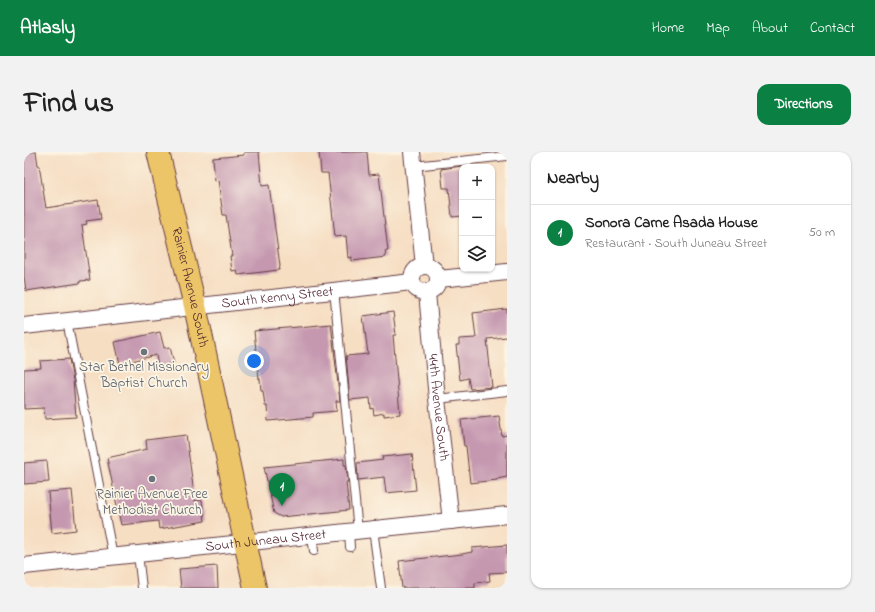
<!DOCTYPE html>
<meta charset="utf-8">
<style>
:root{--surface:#fff;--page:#f2f2f2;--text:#222;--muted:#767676;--line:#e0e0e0;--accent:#0b8043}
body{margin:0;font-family:"Indie Flower",sans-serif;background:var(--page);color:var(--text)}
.controls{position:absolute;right:12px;top:12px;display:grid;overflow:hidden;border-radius:8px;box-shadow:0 1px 3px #0004}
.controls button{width:36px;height:36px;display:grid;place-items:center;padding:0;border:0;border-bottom:1px solid var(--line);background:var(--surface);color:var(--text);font:20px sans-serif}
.you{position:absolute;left:230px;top:209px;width:14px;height:14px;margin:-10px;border:3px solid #fff;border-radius:50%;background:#1a73e8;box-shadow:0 0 0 6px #1a73e833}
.badge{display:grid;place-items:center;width:26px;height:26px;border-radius:50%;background:var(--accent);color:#fff;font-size:13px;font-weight:700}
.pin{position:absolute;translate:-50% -33px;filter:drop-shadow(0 1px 2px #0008)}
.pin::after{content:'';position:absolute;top:21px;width:14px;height:12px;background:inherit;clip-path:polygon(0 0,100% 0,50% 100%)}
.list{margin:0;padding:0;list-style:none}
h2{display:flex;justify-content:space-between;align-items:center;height:52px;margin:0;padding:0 16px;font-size:17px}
h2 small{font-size:13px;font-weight:400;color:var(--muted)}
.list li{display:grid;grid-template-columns:26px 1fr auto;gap:12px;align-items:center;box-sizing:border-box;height:56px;padding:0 16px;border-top:1px solid var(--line)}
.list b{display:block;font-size:15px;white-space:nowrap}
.list p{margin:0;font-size:13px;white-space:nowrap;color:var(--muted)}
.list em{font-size:13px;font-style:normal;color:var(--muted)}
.icon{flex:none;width:22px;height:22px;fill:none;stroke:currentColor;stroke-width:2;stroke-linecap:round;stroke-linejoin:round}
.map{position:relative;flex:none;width:483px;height:436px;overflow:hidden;border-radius:12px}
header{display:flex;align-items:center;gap:24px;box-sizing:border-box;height:56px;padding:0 20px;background:var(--accent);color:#fff}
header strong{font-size:19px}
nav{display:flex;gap:22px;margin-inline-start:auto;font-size:14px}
.intro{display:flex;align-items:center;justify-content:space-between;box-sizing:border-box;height:96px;padding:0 24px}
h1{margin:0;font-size:28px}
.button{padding:10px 18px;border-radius:12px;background:var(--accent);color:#fff;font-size:14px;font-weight:700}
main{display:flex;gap:24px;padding:0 24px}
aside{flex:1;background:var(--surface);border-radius:12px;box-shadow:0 1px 3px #0004}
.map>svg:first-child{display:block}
.building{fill:#c598b0}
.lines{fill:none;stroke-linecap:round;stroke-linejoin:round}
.lane-casing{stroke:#643c42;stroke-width:10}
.street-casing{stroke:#643c42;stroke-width:18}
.primary-casing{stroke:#643c42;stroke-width:24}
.lane{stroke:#fff;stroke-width:8}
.street{stroke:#fff;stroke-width:16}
.primary{stroke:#edc569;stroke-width:22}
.worship-dot{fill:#6b7280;stroke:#fcf5e5;stroke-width:1.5}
.labels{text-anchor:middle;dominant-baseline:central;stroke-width:3.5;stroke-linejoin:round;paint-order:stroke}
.street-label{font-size:14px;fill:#4a1f2b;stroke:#fcf5e5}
.worship-label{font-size:14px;fill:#5b616d;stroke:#fcf5e5}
</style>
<header>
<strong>Atlasly</strong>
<nav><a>Home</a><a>Map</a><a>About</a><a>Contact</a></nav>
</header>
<div class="intro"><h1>Find us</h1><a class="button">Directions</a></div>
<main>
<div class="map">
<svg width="483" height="436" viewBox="0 0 483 436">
<rect width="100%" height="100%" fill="#fcf5e5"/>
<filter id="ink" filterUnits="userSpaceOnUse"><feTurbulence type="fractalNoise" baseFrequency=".025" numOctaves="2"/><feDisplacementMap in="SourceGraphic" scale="8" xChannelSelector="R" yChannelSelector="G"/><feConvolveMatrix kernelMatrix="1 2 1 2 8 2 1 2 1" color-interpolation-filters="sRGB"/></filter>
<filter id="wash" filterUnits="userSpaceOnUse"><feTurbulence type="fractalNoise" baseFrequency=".012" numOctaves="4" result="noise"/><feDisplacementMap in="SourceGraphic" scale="16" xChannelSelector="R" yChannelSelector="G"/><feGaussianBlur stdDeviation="0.9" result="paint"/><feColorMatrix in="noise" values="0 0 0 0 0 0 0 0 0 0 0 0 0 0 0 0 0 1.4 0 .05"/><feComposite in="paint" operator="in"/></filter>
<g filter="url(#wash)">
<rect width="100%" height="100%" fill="#f6dec3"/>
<g id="blocks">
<path class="building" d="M0 0H12L14 13H15L22 56 74 48 77 67 62 69 63 72 58 73 66 128 56 129V131L2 139 0 124Z
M220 0H235L238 34 245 33 256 114 255 118 214 123 213 118 208 119 206 104H208L202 63H199L194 28 191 29 189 6 220 3Z
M295 0H343L345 23 355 22 364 99H361L362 105 328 109V105L324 106 322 84 311 85 304 21H297Z
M438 14V64L428 65 425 36H419L417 17Z
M483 157V185L463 187 468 235 446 237 444 226 436 228 432 193H435V187L452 186 449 161Z
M369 160 372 183H369L376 262 360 264V261L350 263 349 256 347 257 346 246 326 248 322 204 344 202 339 164Z
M307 172 316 249H312L313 259 289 261V265L244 269 243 254H241L239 239H237L236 227H235L230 179Z
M136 180 140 196 146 195 150 211 134 215 132 203 96 212 91 190Z
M45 207 49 228 52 265 21 267 20 256 0 257V217L17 216 16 209Z
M475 264 478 284 483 283V325L473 327V328L446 331 442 294H440L437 268Z
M162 283 171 349 178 348 181 369 135 377 134 369 97 373 83 306 123 297 122 288Z
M388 302 392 338 362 341 360 325 334 328 333 311 359 308 358 305Z
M320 307V313H322L324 330H322L325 358 257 365 250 361 240 315Z
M23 309 25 330 0 332V311Z
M48 338 52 378 28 381 24 340Z
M483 393V420L465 421 466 429 451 431V436H378L375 409 438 402 448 400V396Z
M193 414 194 436H157L155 417Z"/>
</g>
</g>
<g filter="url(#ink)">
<use href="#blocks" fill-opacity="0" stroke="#643c42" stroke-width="1"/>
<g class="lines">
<defs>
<path id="lane" d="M390 14 483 4
M310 138 334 379
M43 169 89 405
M413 247 483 239
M349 377 357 436
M325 380 326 395
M288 384 290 399
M114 402 118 436"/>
<g id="street">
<path d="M388 0 400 114"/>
<circle cx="401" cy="127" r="13"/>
<path d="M415 127 483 120"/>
<path id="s1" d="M403 141 413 247 427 369"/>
<path id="s2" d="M0 174 388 130"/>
<path id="s3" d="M0 414 483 363"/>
</g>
<g id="primary">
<path id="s4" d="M134 0 171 154 231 436"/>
</g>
</defs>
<use href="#lane" class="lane-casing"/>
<use href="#street" class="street-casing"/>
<use href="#primary" class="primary-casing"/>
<use href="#lane" class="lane"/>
<use href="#street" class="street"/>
<use href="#primary" class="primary"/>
</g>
</g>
<g class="worship-dot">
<circle cx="120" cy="200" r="4"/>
<circle cx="128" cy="327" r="4"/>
</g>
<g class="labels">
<g class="street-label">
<text stroke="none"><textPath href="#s4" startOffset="139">Rainier Avenue South</textPath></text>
<text stroke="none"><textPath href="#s2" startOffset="255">South Kenny Street</textPath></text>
<text stroke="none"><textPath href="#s1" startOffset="115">44th Avenue South</textPath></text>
<text stroke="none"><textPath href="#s3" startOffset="243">South Juneau Street</textPath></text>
</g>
<g class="worship-label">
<text x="120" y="215">Star Bethel Missionary<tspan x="120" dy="16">Baptist Church</tspan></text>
<text x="128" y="342">Rainier Avenue Free<tspan x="128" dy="16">Methodist Church</tspan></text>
</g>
</g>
</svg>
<div class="controls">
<button>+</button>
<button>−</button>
<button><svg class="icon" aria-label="layers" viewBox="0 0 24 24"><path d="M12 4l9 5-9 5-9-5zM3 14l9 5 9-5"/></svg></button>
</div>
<div class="you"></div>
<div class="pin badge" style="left:258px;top:354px">1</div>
</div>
<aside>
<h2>Nearby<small></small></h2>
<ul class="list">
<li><span class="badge">1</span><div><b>Sonora Carne Asada House</b><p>Restaurant · South Juneau Street</p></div><em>50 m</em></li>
</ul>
</aside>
</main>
